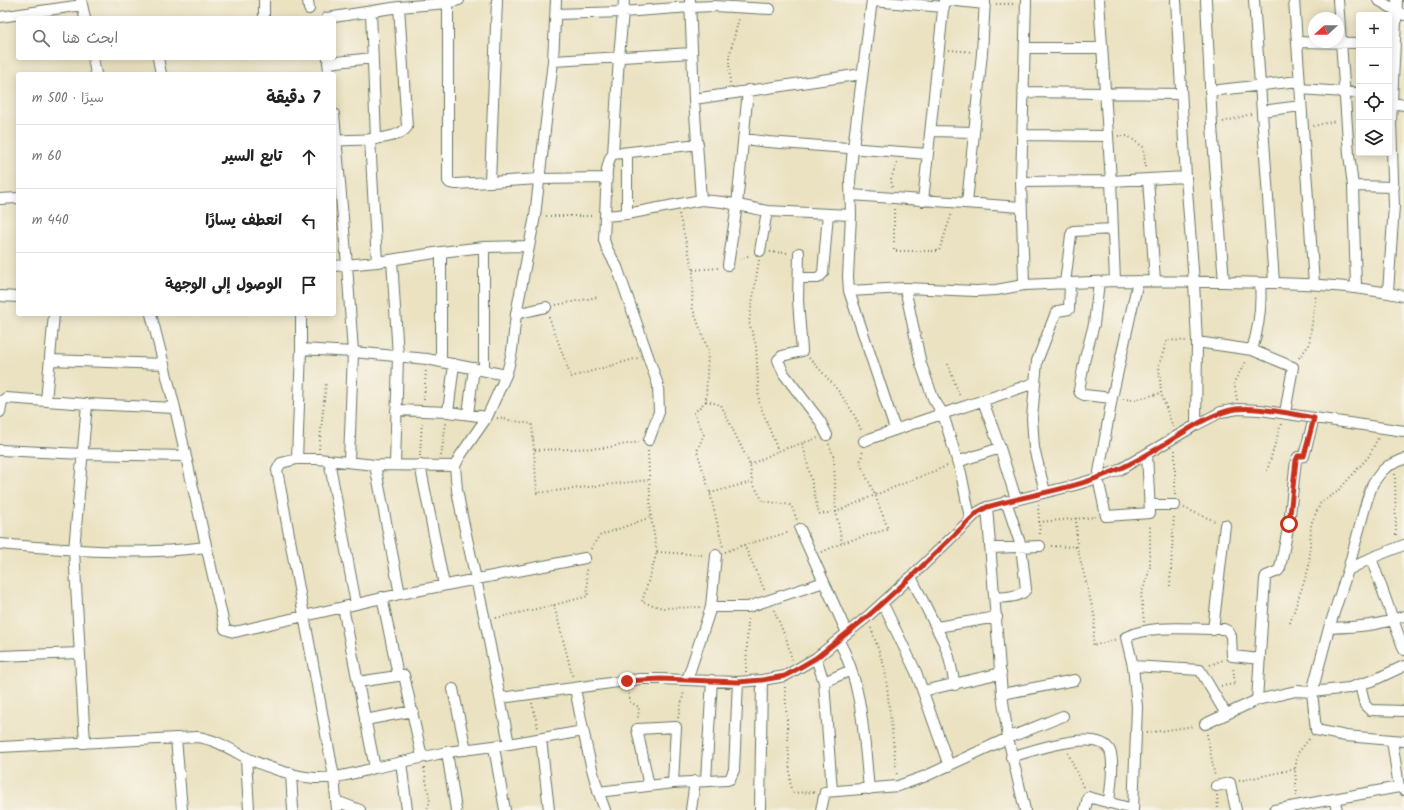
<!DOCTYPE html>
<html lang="ar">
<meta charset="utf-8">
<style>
:root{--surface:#fff;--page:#f6f6f6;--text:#222;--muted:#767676;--line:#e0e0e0}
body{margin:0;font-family:Kalam,"Playpen Sans Arabic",sans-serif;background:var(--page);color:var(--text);direction:rtl}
.controls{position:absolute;right:12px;top:12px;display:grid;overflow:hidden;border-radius:4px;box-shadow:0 2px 10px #0003}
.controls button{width:36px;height:36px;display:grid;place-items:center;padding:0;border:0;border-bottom:1px solid var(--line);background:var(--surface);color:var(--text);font:20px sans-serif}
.compass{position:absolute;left:1308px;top:12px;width:36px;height:36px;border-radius:50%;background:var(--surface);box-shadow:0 2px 10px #0003;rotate:249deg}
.stop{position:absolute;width:12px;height:12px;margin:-9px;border:3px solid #c8321e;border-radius:50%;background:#fff}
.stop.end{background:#c8321e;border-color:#fff;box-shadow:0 1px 4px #0008}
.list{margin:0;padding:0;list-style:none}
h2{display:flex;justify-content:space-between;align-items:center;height:52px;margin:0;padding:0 16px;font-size:17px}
h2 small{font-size:13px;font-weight:400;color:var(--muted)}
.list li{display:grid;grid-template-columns:26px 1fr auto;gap:12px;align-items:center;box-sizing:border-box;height:64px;padding:0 16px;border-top:1px solid var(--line)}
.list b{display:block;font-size:15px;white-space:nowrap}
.list em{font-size:13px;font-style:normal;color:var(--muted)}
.icon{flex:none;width:22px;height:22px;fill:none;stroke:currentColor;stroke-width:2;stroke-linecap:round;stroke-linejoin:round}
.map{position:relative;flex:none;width:1404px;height:810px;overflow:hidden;direction:ltr}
.search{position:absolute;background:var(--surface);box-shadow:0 2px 10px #0003;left:16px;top:16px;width:320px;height:44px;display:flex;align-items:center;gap:10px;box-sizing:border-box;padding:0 14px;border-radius:4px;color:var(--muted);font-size:15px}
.panel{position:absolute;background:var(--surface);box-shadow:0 2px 10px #0003;left:16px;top:72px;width:320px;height:244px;border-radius:4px;direction:rtl}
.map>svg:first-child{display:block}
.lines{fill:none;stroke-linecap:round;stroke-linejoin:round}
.minor-casing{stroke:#667765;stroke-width:12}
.path{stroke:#667765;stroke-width:2;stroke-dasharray:1 3;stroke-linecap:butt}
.minor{stroke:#fff;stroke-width:10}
.route{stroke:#c8321e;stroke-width:5}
</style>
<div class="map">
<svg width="1404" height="810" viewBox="0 0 1404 810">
<rect width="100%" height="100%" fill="#f7f3e8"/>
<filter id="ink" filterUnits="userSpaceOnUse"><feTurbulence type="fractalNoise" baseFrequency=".025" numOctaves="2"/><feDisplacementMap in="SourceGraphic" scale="8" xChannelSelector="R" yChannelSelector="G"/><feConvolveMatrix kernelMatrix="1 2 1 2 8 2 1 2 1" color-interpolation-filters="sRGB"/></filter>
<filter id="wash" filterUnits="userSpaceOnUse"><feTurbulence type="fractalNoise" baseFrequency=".012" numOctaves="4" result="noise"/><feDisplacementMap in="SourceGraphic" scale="16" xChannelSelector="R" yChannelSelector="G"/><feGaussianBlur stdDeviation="0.9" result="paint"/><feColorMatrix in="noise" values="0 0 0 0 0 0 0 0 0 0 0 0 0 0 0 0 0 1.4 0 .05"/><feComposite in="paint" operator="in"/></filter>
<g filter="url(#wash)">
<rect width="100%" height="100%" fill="#ebe2c1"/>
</g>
<g filter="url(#ink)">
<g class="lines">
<defs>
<path id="minor" d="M81 0 85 18
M264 0V18
M308 0 309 9
M624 0 619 57 613 154 610 158 607 169 604 240 607 249 617 267 658 385 659 412 649 440
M690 0 694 99 701 200
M872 0 853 148 850 181 851 215 848 277 849 291 895 429
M947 0 985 4
M1099 0 1111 181 1115 281
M1176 0 1186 177 1194 282 1197 342 1196 425
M1254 0 1274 282
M1294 0 1314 284
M1338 0 1349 154 1353 186 1356 287
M1378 0 1404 15
M872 1 944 7
M448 3 459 0
M371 12 376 139
M556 14 623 12 690 7 714 6 770 9
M0 17 82 5
M327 18 399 7
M1297 42 1359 43
M1025 48H1102
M93 58 96 74
M158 58 161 74
M328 58 329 74
M553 61 692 53
M328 63 372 58
M1300 89 1359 93
M1210 91 1299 81
M1023 92 1181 94
M694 99 862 74
M1392 103 1404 105
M1262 111 1301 106
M334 114 347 265 353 352 349 461
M931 131 974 132
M1022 135 1108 136
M370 139 377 262
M744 139 768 142 928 154
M334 141C351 139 398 142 407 127L399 7 448 3V181L450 183 456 184 539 179 607 178
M627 153V214
M613 154 698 144
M1148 179 1155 281
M490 182 497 0
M1021 182 1111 181 1186 177
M1353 186 1394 187
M851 195 1021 207
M0 199 18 198
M923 201 944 0
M967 203 982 53 985 0
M605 216 627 214 701 200 723 202 767 211 851 215
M484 247V370
M760 251 767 211
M799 253 798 301 802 351 782 356 778 360 784 374 820 421 827 435
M392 260 398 356 395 465
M728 265 737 205 748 90
M334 266 377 262 441 252 484 247 529 246
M799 278H818L823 273 828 214
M1138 281 1112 398 1098 478 1106 516 1150 513 1147 454
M1099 282 1094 324 1085 358 1079 390 1080 393 1084 395 1112 398
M1224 282C1284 283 1345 283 1404 296
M1065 283 1071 235 1073 231 1113 229
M1024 285 1021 182 1026 0
M849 291 905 288
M1388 292 1394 206 1391 122 1397 0
M0 296 18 297
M151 314 175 408 225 629 234 632 239 631 400 594 585 558
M516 314 546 307
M1197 342 1252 350 1293 367 1285 413
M301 349 353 352 427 359 506 375
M1252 350C1259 327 1262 306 1260 283
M50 360 164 364
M441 361V252
M46 401 54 314
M983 401 1000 448 1016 499
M396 410 448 412 487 417
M0 412 2 401 6 398 87 404 175 408
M448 412 454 364
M468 414 474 368
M864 441C920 420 978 403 1034 383
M0 450 83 454 185 456
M297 459 301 349V314
M329 460 356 604
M957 462 1000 448
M375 465 400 594
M420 465 444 585
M1045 492 1034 448 1032 418 1037 361 1055 315 1058 311 1069 309 1070 283
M1150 505H1175
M987 507 1002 694 1008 738 1025 810
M970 518 961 473 943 414 933 398 921 364 905 288 976 291 996 290 1024 285 1115 281 1224 282 1212 126 1206 0
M800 529 847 633
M0 544C68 550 137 556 206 547
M1404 545 1371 558 1404 650
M991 548 1040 546
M1348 570 1371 558
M911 577 944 643 949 657 955 685
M382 597 398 675
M995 598C1004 597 1021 598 1026 589L1021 546 1006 501
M883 604 916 672 949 766
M343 607 375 768 447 752 509 744 583 731
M711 607H748L824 582
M937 627 997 617
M1329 628C1354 627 1380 626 1404 616
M1213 630 1225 525
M839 641C863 684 864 741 869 789
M0 656 80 653
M816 658 824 682 832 791
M1133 666 1200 670 1226 714
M687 680 711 607 716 555
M358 682 404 675 422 757
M824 682 851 670
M1360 685 1365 705 1370 710 1404 711
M575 688C583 729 590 771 605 810
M453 689 466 750
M923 691 1001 673
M1002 694 1075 680
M500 698 640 679H660L738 682 762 680 785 676 816 658 867 617 911 577 978 512 987 507 1075 485 1098 478 1119 470 1196 425 1221 412 1238 409 1260 410 1404 431
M1257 700 1265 579 1266 576 1278 571 1280 568 1289 524 1296 460 1298 457 1304 456 1314 418
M365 720 413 711
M1205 724 1257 700 1296 691 1312 692 1349 688 1374 680 1404 666
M176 738 182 810
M541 739 549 810
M1392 740 1404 741
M85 743 74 550 87 404
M509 744 485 620 462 516 457 490 455 466 460 456 487 417 506 375 509 365 512 351 516 314 535 216 553 61 556 0
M0 747 197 737C215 739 230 749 245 757 263 766 295 777 315 778 335 779 355 773 375 768
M494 747 505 810
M447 752 456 810
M1011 757C1031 751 1099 727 1110 751 1115 763 1110 789 1109 803
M246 758 249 810
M401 762 407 810
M291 773 293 810
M706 780 712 680
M649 786 637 729 676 727 673 783
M1216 786 1230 783 1236 810
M1399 787 1392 740 1346 736 1316 730 1312 692 1329 628 1348 570 1367 500 1373 483 1382 471 1388 466 1404 459
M598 792 673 783 727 780 730 779 734 770 738 682
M1334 799 1337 810
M336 801 360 810
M337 810 334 777 277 470 281 463 297 459H318L375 465 455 466
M691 810 695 781
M760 810 762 680
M821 810 825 792 898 786 926 776 1008 738 1063 716
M1085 810 1088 797 1133 809
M1133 810 1137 707 1133 666 1126 637C1155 623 1192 630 1224 629L1228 631 1231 636 1232 656 1260 659
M1274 810 1399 787 1404 790"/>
</defs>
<use href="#minor" class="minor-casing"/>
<path class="path" d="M996 4H1015
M949 50 973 52
M730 83 729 57 739 18
M1223 122 1251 114
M1313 126 1336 121
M1118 136H1128L1143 147 1146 170
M892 187 891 179 897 163
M894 209V251H939L952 213
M679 214 693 270 692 307 708 350 706 401 694 413 704 434 697 451 710 493 723 547
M546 216H594
M770 252 789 253
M740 260 750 255
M759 260 749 322 756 345 759 402 778 451
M693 270 718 268
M556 305 598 297
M549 317 571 377 638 358
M809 358C830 380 850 402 861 430
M1299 358 1309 345 1316 294
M948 364 960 397
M1123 399 1134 400 1161 393
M424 400 426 368
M1237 400 1234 382 1247 360
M706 401 721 405 750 465 752 482 763 501 791 505 797 520
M497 418 532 424 537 493 648 480
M1173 427 1161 393 1159 365 1167 340 1187 341
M803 444 819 514 836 512 875 495 947 466
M829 444 834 458 836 512 842 543
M319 449 326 382
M535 450 603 448 639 442
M648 451 651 517 657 552 642 602 663 608 701 607
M420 456 422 420
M441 456 446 423
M750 465 778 451 818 438
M1267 471 1281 424
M1395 474 1396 537
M710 493 751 482
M1175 495V449
M1038 505 1040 536
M1184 508 1217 522
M1076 518 1077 547 1095 618 1093 646 1117 639
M1039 522 1096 517
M744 545 765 591
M1051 546 1077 547
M591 549 599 536 651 517
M657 552 705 555
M725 552 744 545 790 532
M822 552 842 543 888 529 875 495 860 463 863 450
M1170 586 1174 515
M554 605 573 678
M774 610 787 641 792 660
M496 618 554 605 588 596 586 568
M1144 622 1141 595 1150 569V524
M1290 623 1309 567 1311 524 1321 502 1337 492 1369 456 1378 438
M871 628 885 669 897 776
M1210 665 1223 660
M746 672 748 618
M1221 686 1235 684 1233 667
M785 687 791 793 814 792
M628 690 630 702 639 707 638 718
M532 703 538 728
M678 718 684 691
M1147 733 1194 726
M1207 734 1215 777
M1068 753 1083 787
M424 768 430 801 427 810
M1239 781 1295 769
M1217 795 1218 810
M1297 796 1295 769 1298 753 1310 738"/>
<use href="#minor" class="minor"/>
</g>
</g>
<g class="lines" filter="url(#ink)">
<path class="route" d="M627 681 660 679 738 682 762 680 785 676 816 658 867 617 911 577 978 512 987 507C1027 495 1069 490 1107 474 1131 465 1154 451 1176 437 1195 425 1213 413 1236 409 1255 406 1294 414 1314 418L1304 456H1298L1296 460 1289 524"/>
</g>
</svg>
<div class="controls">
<button>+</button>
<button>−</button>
<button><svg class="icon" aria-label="locate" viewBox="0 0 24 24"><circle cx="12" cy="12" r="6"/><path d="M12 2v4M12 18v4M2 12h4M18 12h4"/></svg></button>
<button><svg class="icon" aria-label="layers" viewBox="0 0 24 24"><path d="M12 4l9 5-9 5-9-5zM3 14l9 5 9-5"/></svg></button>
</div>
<svg class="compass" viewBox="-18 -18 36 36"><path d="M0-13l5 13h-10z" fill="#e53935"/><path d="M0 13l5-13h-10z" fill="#767676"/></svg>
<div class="stop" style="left:1289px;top:524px"></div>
<div class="stop end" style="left:627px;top:681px"></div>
<div class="search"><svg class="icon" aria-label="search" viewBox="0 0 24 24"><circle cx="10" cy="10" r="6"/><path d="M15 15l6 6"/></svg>ابحث هنا</div>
<section class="panel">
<h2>7 دقيقة<small>سيرًا · 500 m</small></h2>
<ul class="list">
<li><svg class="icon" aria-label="ahead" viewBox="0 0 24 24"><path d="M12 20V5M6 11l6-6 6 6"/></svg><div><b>تابع السير</b></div><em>60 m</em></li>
<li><svg class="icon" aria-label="left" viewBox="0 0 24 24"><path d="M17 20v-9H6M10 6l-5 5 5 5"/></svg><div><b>انعطف يسارًا</b></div><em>440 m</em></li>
<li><svg class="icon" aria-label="arrive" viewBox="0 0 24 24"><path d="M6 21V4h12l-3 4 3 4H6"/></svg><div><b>الوصول إلى الوجهة</b></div></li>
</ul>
</section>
</div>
